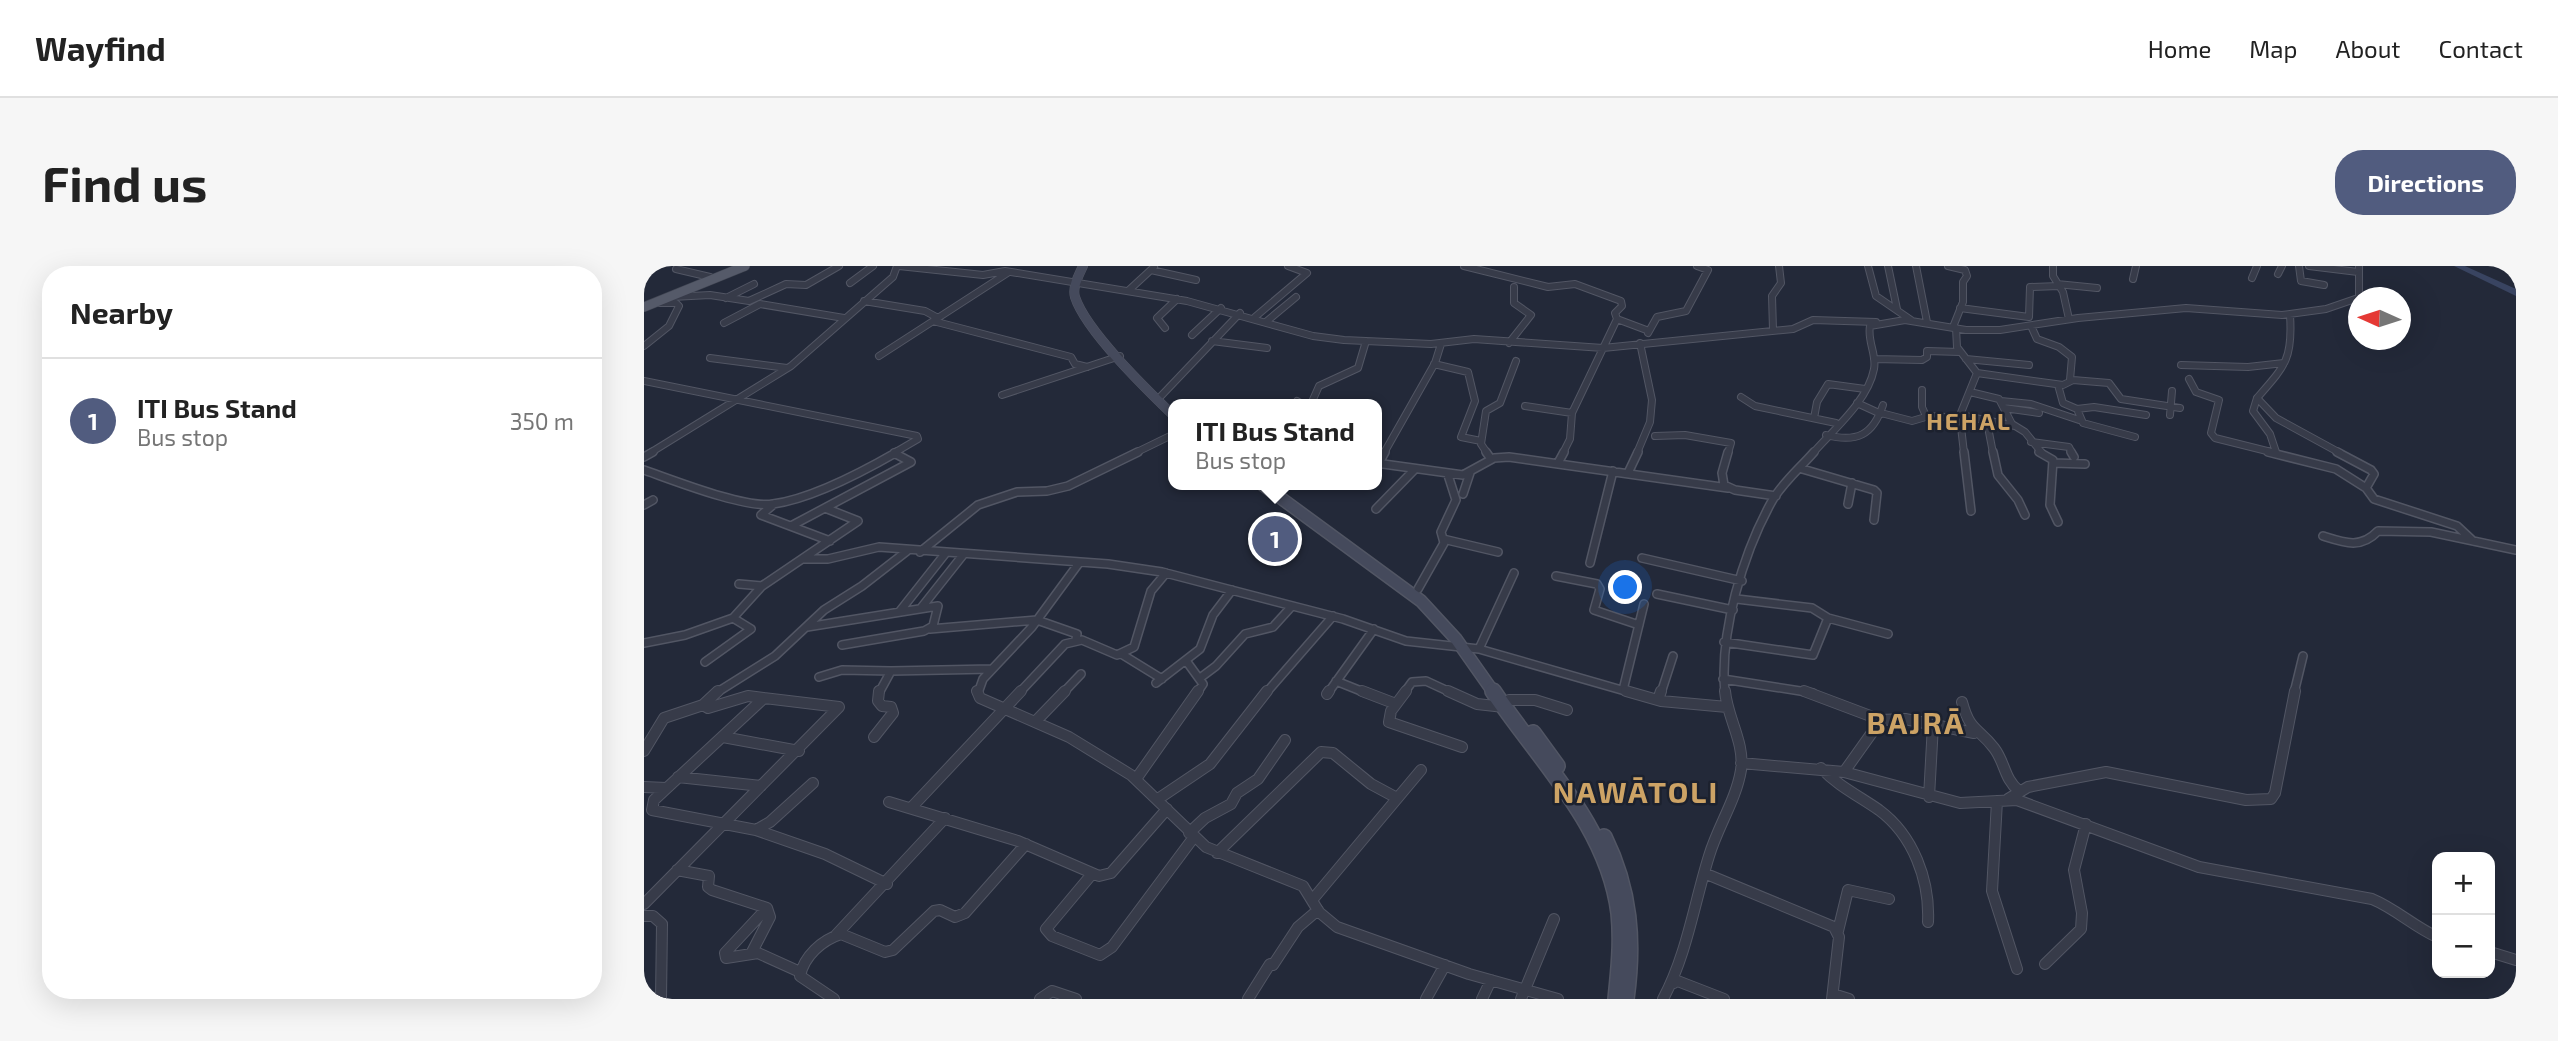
<!DOCTYPE html>
<meta charset="utf-8">
<style>
:root{--surface:#fff;--page:#f6f6f6;--text:#222;--muted:#767676;--line:#e0e0e0;--accent:#515c7f}
body{margin:0;font-family:"Exo 2",sans-serif;background:var(--page);color:var(--text)}
.controls{position:absolute;right:21px;bottom:21px;display:grid;overflow:hidden;border-radius:14px;box-shadow:0 7px 28px #0002}
.controls button{width:63px;height:63px;display:grid;place-items:center;padding:0;border:0;border-bottom:2px solid var(--line);background:var(--surface);color:var(--text);font:35px sans-serif}
.compass{position:absolute;left:1704px;top:21px;width:63px;height:63px;border-radius:50%;background:var(--surface);box-shadow:0 7px 28px #0002;rotate:273deg}
.you{position:absolute;left:982px;top:322px;width:24px;height:24px;margin:-18px;border:5px solid #fff;border-radius:50%;background:#1a73e8;box-shadow:0 0 0 10px #1a73e833}
.badge{display:grid;place-items:center;width:46px;height:46px;border-radius:50%;background:var(--accent);color:#fff;font-size:23px;font-weight:700}
.pin{position:absolute;translate:-50% -50%;border:4px solid #fff;box-shadow:0 2px 7px #0006}
.popup{position:absolute;left:524px;top:133px;width:214px;height:91px;box-sizing:border-box;display:grid;place-content:center;border-radius:14px;background:var(--surface);filter:drop-shadow(0 2px 5px #0005);font-size:23px;white-space:nowrap;color:var(--muted)}
.popup b{font-size:26px;color:var(--text)}
.popup::after{content:'';position:absolute;left:50%;top:100%;margin-left:-14px;border:14px solid transparent;border-top-color:var(--surface)}
.list{margin:0;padding:0;list-style:none}
h2{display:flex;justify-content:space-between;align-items:center;height:91px;margin:0;padding:0 28px;font-size:30px}
h2 small{font-size:23px;font-weight:400;color:var(--muted)}
.list li{display:grid;grid-template-columns:46px 1fr auto;gap:21px;align-items:center;box-sizing:border-box;height:126px;padding:0 28px;border-top:2px solid var(--line)}
.list b{display:block;font-size:26px;white-space:nowrap}
.list p{margin:0;font-size:23px;white-space:nowrap;color:var(--muted)}
.list em{font-size:23px;font-style:normal;color:var(--muted)}
.map{position:relative;flex:none;width:1872px;height:733px;overflow:hidden;border-radius:28px}
header{display:flex;align-items:center;gap:42px;box-sizing:border-box;height:98px;padding:0 35px;background:var(--surface);border-bottom:2px solid var(--line)}
header strong{font-size:33px}
nav{display:flex;gap:38px;margin-inline-start:auto;font-size:24px}
.intro{display:flex;align-items:center;justify-content:space-between;box-sizing:border-box;height:168px;padding:0 42px}
h1{margin:0;font-size:49px}
.button{padding:18px 32px;border-radius:28px;background:var(--accent);color:#fff;font-size:24px;font-weight:700}
main{display:flex;gap:42px;padding:0 42px}
aside{flex:1;background:var(--surface);border-radius:28px;box-shadow:0 7px 28px #0002}
.map>svg:first-child{display:block}
.lines{fill:none;stroke-linecap:round;stroke-linejoin:round}
.river{fill:#394461;fill-rule:evenodd}
.street-far2-casing{stroke:#525664;stroke-width:8}
.street-far1-casing{stroke:#525664;stroke-width:10}
.street-casing{stroke:#525664;stroke-width:12}
.secondary-far2-casing{stroke:#525664;stroke-width:10}
.secondary-far1-casing{stroke:#525664;stroke-width:14}
.secondary-casing{stroke:#525664;stroke-width:18}
.primary-casing{stroke:#404552;stroke-width:10}
.street-far2{stroke:#373b49;stroke-width:6}
.street-far1{stroke:#373b49;stroke-width:7}
.street{stroke:#373b49;stroke-width:10}
.secondary-far2{stroke:#454a5c;stroke-width:9}
.secondary-far1{stroke:#454a5c;stroke-width:11}
.secondary{stroke:#454a5c;stroke-width:15}
.primary{stroke:#555a69;stroke-width:9}
.labels{text-anchor:middle;dominant-baseline:central;stroke-width:5;stroke-linejoin:round;paint-order:stroke}
.far-district-label{font-size:24px;font-weight:bold;letter-spacing:2px;fill:#cda365;stroke:#1c212e}
.district-label{font-size:30px;font-weight:bold;letter-spacing:2px;fill:#cda365;stroke:#1c212e}
</style>
<header>
<strong>Wayfind</strong>
<nav><a>Home</a><a>Map</a><a>About</a><a>Contact</a></nav>
</header>
<div class="intro"><h1>Find us</h1><a class="button">Directions</a></div>
<main>
<aside>
<h2>Nearby<small></small></h2>
<ul class="list">
<li><span class="badge">1</span><div><b>ITI Bus Stand</b><p>Bus stop</p></div><em>350 m</em></li>
</ul>
</aside>
<div class="map">
<svg width="1872" height="733" viewBox="0 0 1872 733">
<rect width="100%" height="100%" fill="#232939"/>
<g class="lines">
<path class="river" d="M1810 0H1821L1872 23V30Z"/>
<defs>
<path id="street-far2" d="M255 0 339 9 361 5 543 35 669 70 700 74 787 78 830 73 959 82 1149 63 1169 54 1232 56
M820 0 904 21 931 18 977 35 978 40 971 47 973 53 1005 65
M1224 0 1232 30 1267 54
M1244 0 1253 43
M1272 0 1283 56
M1304 0 1321 4 1323 10 1319 16V36L1309 61
M1409 0V10L1419 26 1425 53
M1655 0 1657 15 1680 19
M1665 0 1714 6
M1715 0V32
M32 3 66 11
M507 4 552 14
M1634 8 1638 0
M1608 12 1613 0
M1489 13 1492 0
M206 17 229 0
M1413 18 1453 22
M484 25 510 1
M28 31 66 29 105 35 142 18 162 19 195 0
M82 32 110 18
M220 35 281 45 294 52
M1316 42 1385 51 1386 21 1415 20
M1646 49C1649 93 1641 100 1613 132L1632 152 1696 187
M611 51 663 7 644 0
M289 55 427 91 431 98 443 101
M623 55 652 31
M80 57 116 38 200 52
M521 62 513 52 533 33
M1312 62 1313 81 1333 107 1316 149 1371 160
M1388 62 1393 73 1415 81 1428 91 1426 114
M1129 64 1128 30 1137 17 1135 0
M1004 67 1013 51 1042 45 1064 4 1053 0
M548 69 577 42
M568 75 623 82
M865 77 887 49 870 37V21
M0 80 25 60 35 40 32 37H14
M235 90 365 6
M66 92 143 102
M1230 93 1278 94 1283 91V85L1316 86
M1322 93 1385 99
M790 98 824 106 831 135 817 171 837 175
M1537 99 1604 101 1640 97
M1333 107 1419 119 1429 114 1465 117 1477 133 1536 142
M1545 113 1552 126 1575 134 1567 167 1571 172 1631 187
M0 115 273 170 274 173 250 187
M1414 119 1419 137 1433 143 1439 157 1491 171
M1278 124V141L1282 150
M1326 126 1355 133 1368 158 1381 166 1398 187
M358 129 476 90
M517 130 596 47
M1097 131 1111 140 1192 157
M1613 132 1609 145 1626 168 1632 186
M653 135 658 138
M1357 135 1387 138 1435 154
M1213 137 1237 148
M667 138 675 120 714 102 722 75
M881 140 928 147
M1360 142 1395 147
M1433 143 1450 141 1502 149
M1237 147 1268 155 1285 150 1319 152
M1526 149 1528 125
M1170 152 1173 136 1184 118 1221 123
M1316 152 1320 187
M1343 156 1349 187
M1182 169C1213 177 1229 169 1239 139
M1011 170 1041 169 1087 177 1084 187
M1387 176 1425 181 1428 187
M6 187 147 100 249 11 253 0
M491 187 530 168
M740 187 791 97 797 78
M843 187 837 178 842 145 856 137 872 95
M919 187 926 173 928 147 973 53
M993 187 1006 156 1008 134 996 77
M1169 187C1189 164 1224 135 1230 103 1233 89 1223 75 1226 60L1261 54 1322 64H1356L1434 52 1542 42 1638 49 1682 43 1714 32"/>
<path id="street-far1" d="M842 186 847 193
M1084 186 1078 207 1080 219 1091 224 1132 230
M1320 186 1327 245
M1349 186 1354 209 1374 234 1381 249
M1395 186 1409 194 1406 239 1414 256
M1427 186 1430 191
M1624 186 1692 203 1722 222
M1693 186 1727 204 1730 208 1722 222 1730 233 1813 260 1829 275
M0 191 9 186
M732 197 819 209 850 192 865 191 1084 222
M735 197 741 186
M914 197 920 186
M1410 197 1441 198
M1155 202 1230 224 1233 227 1230 254
M0 204C29 214 102 243 129 238 167 233 220 205 253 186
M984 207 994 186
M804 209 812 234 797 266 799 273 854 286
M819 228 826 207
M130 238 117 249 186 275
M1204 238 1208 217
M0 239 9 234
M732 243 771 203
M147 260 267 196 250 187
M1679 270C1701 277 1717 283 1734 265L1787 266 1872 284
M276 286 334 239 373 226 403 225 424 220 494 186
M998 292 1098 315
M159 293H184L235 281 464 298 518 306 699 353 762 375 835 383 870 307
M946 297 969 205
M912 310 953 318 956 323 950 344 995 359
M95 318 118 320
M774 323 800 277 799 273
M1013 328 1089 344
M1093 333 1168 342 1184 352
M277 342 319 289
M256 345 301 288
M163 361 294 340 289 360 280 365 198 379
M286 363 393 354 433 368 432 373
M1080 376 1169 389 1184 352 1244 368
M0 377 41 369 89 352 118 320 214 255 181 242
M835 383 988 427
M479 389 518 413
M61 396 107 363 89 352
M543 396 559 418 553 427
M175 411 198 404 247 405
M556 412 572 400 601 368 629 361 648 340
M1079 413 1169 427
M692 415 722 427
M512 417 556 383 569 349 588 324
M979 424 1000 338
M72 427 131 390 180 344 218 320 263 285
M235 427 247 405 348 403
M334 427 339 413 388 361 435 297
M375 427 421 378 438 374 473 389 490 381 507 325 522 307
M419 427 437 408
M622 427 689 350
M684 427 730 363
M760 427 768 416 782 415 808 427
M1017 427 1029 390
M1081 427C1075 367 1099 287 1128 235 1138 217 1157 201 1170 186
M1650 427 1659 390"/>
<path id="street" d="M333 425 336 432 425 471 487 509 562 581 659 620 675 646 693 661 825 708 914 733
M718 425 752 438
M762 425 747 445 745 456 818 481
M804 425 833 438 860 441
M982 425 1017 435 1083 441
M1160 425 1237 454
M683 428 685 425
M120 432 10 534 8 544 112 564 126 556 169 517
M865 434H891L923 444
M1014 434 1017 425
M1318 436C1326 466 1334 461 1350 482 1361 496 1360 513 1375 525
M391 456 421 425
M79 471 155 485
M230 471 249 447 247 441 238 440 234 435 235 425
M0 485 20 452 59 439
M1097 497 1200 506 1316 537 1373 534 1555 601 1728 633C1752 643 1769 660 1793 671
M1177 502C1194 520 1215 530 1235 544 1269 569 1286 614 1284 656
M1200 506 1237 454 1261 453 1330 467
M34 511 117 520
M492 513 554 425
M0 521 22 522
M1285 531 1289 459
M514 533 566 498 623 425
M1364 533 1384 521 1462 506 1602 534 1627 533 1631 527 1651 425
M1353 535 1348 625 1373 703
M245 536 374 575 455 610 467 607 523 543
M267 542 377 425
M112 564 181 588 243 618
M545 567 561 552 587 538 593 527 614 513 641 474
M573 587 677 486 689 487 727 518 753 532
M33 604 65 610 64 621 68 624 123 642 81 687 82 692 114 687 156 706
M1060 607 1190 661 1195 671 1188 733
M448 608 402 663 408 670 456 689 468 681 550 571
M669 633 777 504
M0 638 195 441 104 430 64 442 59 439 74 425
M0 650H9L18 658 17 733
M1194 665 1204 624 1245 633
M192 669 301 552
M108 686 126 651 123 642
M1846 686 1872 694
M1401 698 1437 663 1438 647 1430 604 1442 558
M629 699 654 661 674 644
M1030 717 1031 714 1080 733
M1189 728 1205 733
M190 733 156 710C160 690 178 674 197 668L241 686 249 684 290 645 296 644 311 651 321 647 382 578
M396 733 408 725 432 733
M604 733 626 698
M782 733 801 699
M838 733 847 714
M877 733 910 653
M1019 733C1043 688 1050 638 1065 590 1074 560 1092 534 1097 504 1101 477 1083 451 1081 425"/>
<path id="secondary-far2" d="M439 0C435 9 428 21 431 31 442 65 503 124 530 150"/>
<path id="secondary-far1" d="M619 219 777 335 812 373 850 427"/>
<path id="secondary" d="M849 425C895 494 964 560 975 647 978 676 975 704 972 733
M889 467 913 500
M960 571C986 624 990 675 982 733"/>
<path id="primary" d="M0 41 101 0"/>
</defs>
<use href="#street-far2" class="street-far2-casing"/>
<use href="#street-far1" class="street-far1-casing"/>
<use href="#street" class="street-casing"/>
<use href="#secondary-far2" class="secondary-far2-casing"/>
<use href="#secondary-far1" class="secondary-far1-casing"/>
<use href="#secondary" class="secondary-casing"/>
<use href="#primary" class="primary-casing"/>
<use href="#street-far2" class="street-far2"/>
<use href="#street-far1" class="street-far1"/>
<use href="#street" class="street"/>
<use href="#secondary-far2" class="secondary-far2"/>
<use href="#secondary-far1" class="secondary-far1"/>
<use href="#secondary" class="secondary"/>
<use href="#primary" class="primary"/>
</g>
<g class="labels">
<g class="far-district-label">
<text x="1325" y="154">HEHAL</text>
</g>
<g class="district-label">
<text x="1272" y="456">BAJRĀ</text>
<text x="992" y="525">NAWĀTOLI</text>
</g>
</g>
</svg>
<div class="controls">
<button>+</button>
<button>−</button>
</div>
<svg class="compass" viewBox="-18 -18 36 36"><path d="M0-13l5 13h-10z" fill="#e53935"/><path d="M0 13l5-13h-10z" fill="#767676"/></svg>
<div class="you"></div>
<div class="pin badge" style="left:631px;top:273px">1</div>
<div class="popup"><b>ITI Bus Stand</b>Bus stop</div>
</div>
</main>
